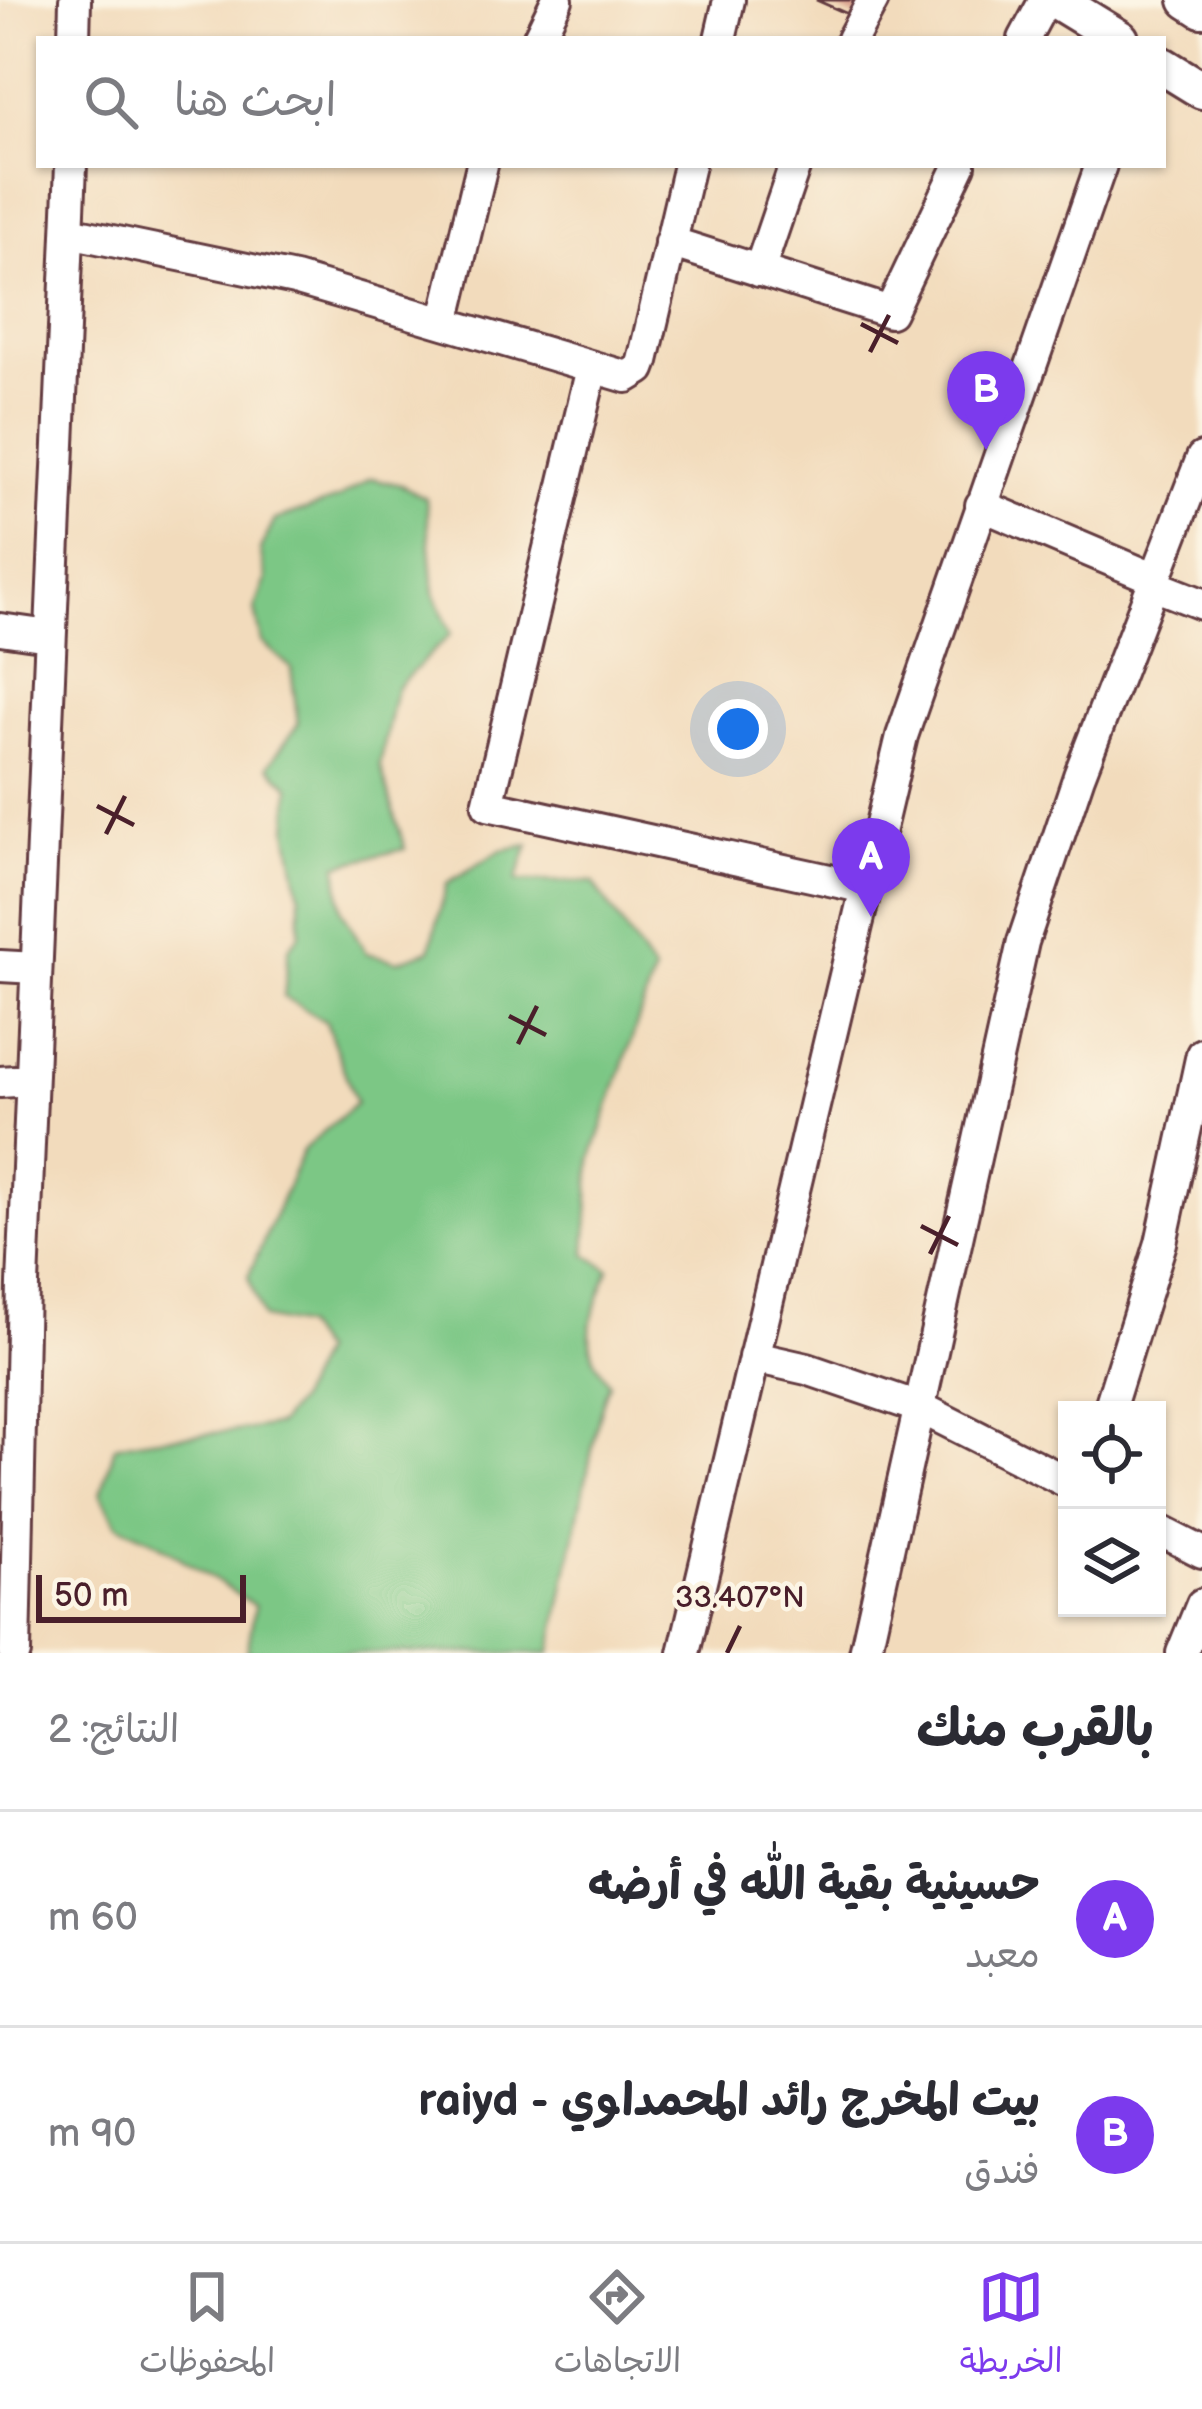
<!DOCTYPE html>
<html lang="ar">
<meta charset="utf-8">
<style>
:root{--surface:#fff;--page:#f2f2f3;--text:#2b2b33;--muted:#7c7c81;--line:#e1e1e2;--accent:#7c3aed}
body{margin:0;font-family:"Balsamiq Sans","Playpen Sans Arabic",sans-serif;background:var(--page);color:var(--text);direction:rtl}
.controls{position:absolute;right:36px;bottom:36px;display:grid;overflow:hidden;border-radius:0px;box-shadow:0 3px 9px #0004}
.controls button{width:108px;height:108px;display:grid;place-items:center;padding:0;border:0;border-bottom:3px solid var(--line);background:var(--surface);color:var(--text);font:60px sans-serif}
.scale{position:absolute;left:36px;bottom:30px;width:210px;box-sizing:border-box;padding-left:12px;border:6px solid #4a1f2b;border-top:0;font-size:33px;line-height:42px;white-space:nowrap;color:#4a1f2b;-webkit-text-stroke:9px #fcf5e5;paint-order:stroke}
.you{position:absolute;left:738px;top:729px;width:42px;height:42px;margin:-30px;border:9px solid #fff;border-radius:50%;background:#1a73e8;box-shadow:0 0 0 18px #1a73e833}
.badge{display:grid;place-items:center;width:78px;height:78px;border-radius:50%;background:var(--accent);color:#fff;font-size:39px;font-weight:700}
.pin{position:absolute;translate:-50% -99px;filter:drop-shadow(0 3px 6px #0008)}
.pin::after{content:'';position:absolute;top:63px;width:42px;height:36px;background:inherit;clip-path:polygon(0 0,100% 0,50% 100%)}
.list{margin:0;padding:0;list-style:none}
h2{display:flex;justify-content:space-between;align-items:center;height:156px;margin:0;padding:0 48px;font-size:51px}
h2 small{font-size:39px;font-weight:400;color:var(--muted)}
.list li{display:grid;grid-template-columns:78px 1fr auto;gap:36px;align-items:center;box-sizing:border-box;height:216px;padding:0 48px;border-top:3px solid var(--line)}
.list b{display:block;font-size:45px;white-space:nowrap}
.list p{margin:0;font-size:39px;white-space:nowrap;color:var(--muted)}
.list em{font-size:39px;font-style:normal;color:var(--muted)}
.icon{flex:none;width:66px;height:66px;fill:none;stroke:currentColor;stroke-width:2;stroke-linecap:round;stroke-linejoin:round}
.map{position:relative;flex:none;width:1202px;height:1653px;overflow:hidden;direction:ltr}
.search{position:absolute;background:var(--surface);box-shadow:0 3px 9px #0004;left:36px;right:36px;top:36px;height:132px;display:flex;align-items:center;gap:30px;box-sizing:border-box;padding:0 42px;border-radius:0px;color:var(--muted);font-size:45px}
.sheet{height:588px;background:var(--surface)}
nav{display:flex;justify-content:space-around;align-items:center;box-sizing:border-box;height:168px;border-top:3px solid var(--line);background:var(--surface);font-size:33px;color:var(--muted)}
nav a{display:grid;justify-items:center;gap:6px}
nav .on{color:var(--accent)}
.map>svg:first-child{display:block}
.green{fill:#7bc785;stroke:#627358;stroke-width:3}
.building{fill:#d9a18d}
.lines{fill:none;stroke-linecap:round;stroke-linejoin:round}
.minor-casing{stroke:#633b41;stroke-width:36}
.major-casing{stroke:#633b41;stroke-width:42}
.minor{stroke:#fff;stroke-width:30}
.major{stroke:#fff;stroke-width:36}
.ticks{fill:none;stroke:#4a1f2b;stroke-width:4.5}
.ticks-label{font-size:30px;text-anchor:middle;fill:#4a1f2b;stroke:#fcf5e5;stroke-width:9;stroke-linejoin:round;paint-order:stroke}
</style>
<div class="map">
<svg width="1202" height="1653" viewBox="0 0 1202 1653">
<rect width="100%" height="100%" fill="#fcf5e5"/>
<filter id="ink" filterUnits="userSpaceOnUse"><feTurbulence type="fractalNoise" baseFrequency=".00833" numOctaves="2"/><feDisplacementMap in="SourceGraphic" scale="24" xChannelSelector="R" yChannelSelector="G"/><feConvolveMatrix kernelMatrix="1 2 1 2 8 2 1 2 1" color-interpolation-filters="sRGB"/></filter>
<filter id="wash" filterUnits="userSpaceOnUse"><feTurbulence type="fractalNoise" baseFrequency=".004" numOctaves="4" result="noise"/><feDisplacementMap in="SourceGraphic" scale="48" xChannelSelector="R" yChannelSelector="G"/><feGaussianBlur stdDeviation="2.7" result="paint"/><feColorMatrix in="noise" values="0 0 0 0 0 0 0 0 0 0 0 0 0 0 0 0 0 1.4 0 .05"/><feComposite in="paint" operator="in"/></filter>
<g filter="url(#wash)">
<rect width="100%" height="100%" fill="#f2dbbc"/>
<path class="green" d="M371 478 401 485 426 498 434 593 451 634 396 688 380 765 405 849 337 865 342 910 366 953 398 961 430 950 447 883 502 850 529 845 516 881 593 882 654 973 591 1160 586 1254 609 1269C594 1315 575 1340 609 1382L599 1415 551 1653H247L255 1606 154 1541 117 1524 101 1494 115 1446C170 1432 222 1437 279 1424L297 1401 320 1352 302 1326 263 1318 248 1277 303 1150 356 1103 326 1022 284 997 289 948 300 934V895L288 830 290 786 268 766 298 724 291 668 262 642 255 610 266 579 260 550 275 520 338 499Z"/>
<g id="blocks">
<path class="building" d="M816 0H865L857 18Z"/>
</g>
</g>
<g filter="url(#ink)">
<use href="#blocks" fill-opacity="0" stroke="#633b41" stroke-width="3"/>
<g class="lines">
<defs>
<path id="minor" d="M74 39 75 0
M538 39 557 0
M720 39 729 0
M852 39 873 0
M1024 39 1045 0
M69 232 295 279 627 377 640 369 643 361 689 165
M670 242 890 312 960 165
M759 271 795 165
M444 323 482 165
M592 368 488 805 866 888
M981 505 1153 578
M1151 584 1202 604
M0 629 49 636
M0 966 36 968
M0 1082 31 1080
M754 1357 807 1369 921 1408 1067 1482
M1109 1410 1161 1243 1202 1054
M1157 1529 1202 1552
M15 1653 23 1284 71 165
M684 1653 902 736 1101 165
M865 1653 1023 942 1079 776 1202 458
M1182 1653 1202 1604"/>
<path id="major" d="M1056 0 1120 39
M1188 0 1202 9
M1163 66 1202 90"/>
</defs>
<use href="#minor" class="minor-casing"/>
<use href="#major" class="major-casing"/>
<use href="#minor" class="minor"/>
<use href="#major" class="major"/>
</g>
</g>
<path class="ticks" d="M861 324 898 343M870 352 889 315M97 806 134 825M106 834 125 796M509 1016 546 1035M518 1044 537 1006M921 1226 958 1245M930 1254 949 1216M727 1653 740 1626"/>
<g class="ticks-label">
<text x="740" y="1607">33.407°N</text>
</g>
</svg>
<div class="controls">
<button><svg class="icon" aria-label="locate" viewBox="0 0 24 24"><circle cx="12" cy="12" r="6"/><path d="M12 2v4M12 18v4M2 12h4M18 12h4"/></svg></button>
<button><svg class="icon" aria-label="layers" viewBox="0 0 24 24"><path d="M12 4l9 5-9 5-9-5zM3 14l9 5 9-5"/></svg></button>
</div>
<div class="scale">50 m</div>
<div class="you"></div>
<div class="pin badge" style="left:871px;top:917px">A</div>
<div class="pin badge" style="left:986px;top:450px">B</div>
<div class="search"><svg class="icon" aria-label="search" viewBox="0 0 24 24"><circle cx="10" cy="10" r="6"/><path d="M15 15l6 6"/></svg>ابحث هنا</div>
</div>
<section class="sheet">
<h2>بالقرب منك<small>النتائج: 2</small></h2>
<ul class="list">
<li><span class="badge">A</span><div><b>حسينية بقية اللّٰه في أرضه</b><p>معبد</p></div><em>60 m</em></li>
<li><span class="badge">B</span><div><b>بيت المخرج رائد المحمداوي - raiyd</b><p>فندق</p></div><em>90 m</em></li>
</ul>
</section>
<nav>
<a class="on"><svg class="icon" aria-label="map" viewBox="0 0 24 24"><path d="M3 6l6-2 6 2 6-2v14l-6 2-6-2-6 2zM9 4v14M15 6v14"/></svg>الخريطة</a>
<a><svg class="icon" aria-label="directions" viewBox="0 0 24 24"><path d="M12 3l9 9-9 9-9-9zM9 14v-3h6M13 9l2 2-2 2"/></svg>الاتجاهات</a>
<a><svg class="icon" aria-label="saved" viewBox="0 0 24 24"><path d="M7 4h10v16l-5-4-5 4z"/></svg>المحفوظات</a>
</nav>
